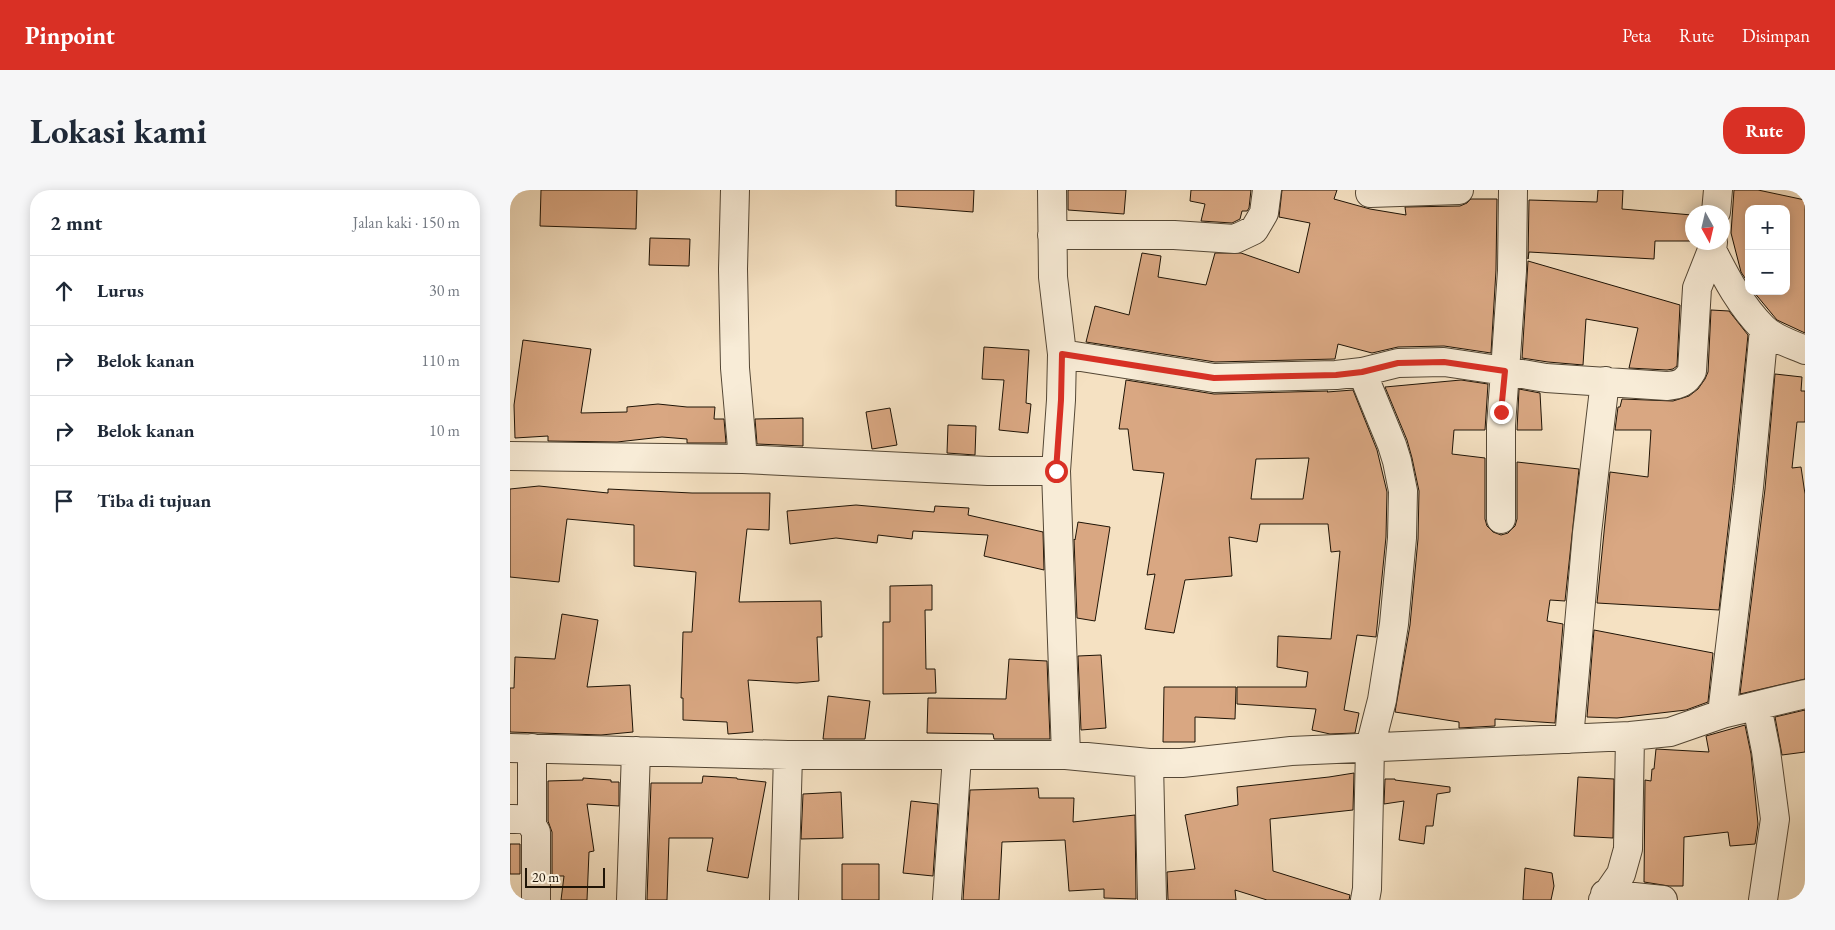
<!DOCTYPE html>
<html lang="id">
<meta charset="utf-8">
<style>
:root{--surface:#fff;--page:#f6f6f7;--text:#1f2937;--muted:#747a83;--line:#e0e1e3;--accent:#d93025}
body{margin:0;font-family:"EB Garamond",serif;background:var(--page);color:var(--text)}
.controls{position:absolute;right:15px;top:15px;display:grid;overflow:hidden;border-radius:10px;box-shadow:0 2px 12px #0003}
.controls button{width:45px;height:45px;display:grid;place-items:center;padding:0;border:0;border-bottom:1px solid var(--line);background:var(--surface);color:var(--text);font:25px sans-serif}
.compass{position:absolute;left:1175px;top:15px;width:45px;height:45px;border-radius:50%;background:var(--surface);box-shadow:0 2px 12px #0003;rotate:172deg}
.scale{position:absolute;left:15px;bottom:12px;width:80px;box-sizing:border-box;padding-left:5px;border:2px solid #1f1406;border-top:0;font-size:14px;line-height:18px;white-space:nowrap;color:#1f1406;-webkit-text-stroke:4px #f8ecd7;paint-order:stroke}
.stop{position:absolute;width:15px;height:15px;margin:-11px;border:4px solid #d93025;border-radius:50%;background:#fff}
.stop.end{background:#d93025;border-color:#fff;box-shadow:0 1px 5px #0008}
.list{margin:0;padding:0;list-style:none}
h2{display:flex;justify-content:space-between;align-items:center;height:65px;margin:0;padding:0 20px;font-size:21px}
h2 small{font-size:16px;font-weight:400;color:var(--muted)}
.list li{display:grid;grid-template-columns:32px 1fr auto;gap:15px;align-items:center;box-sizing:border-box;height:70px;padding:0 20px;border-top:1px solid var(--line)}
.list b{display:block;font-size:19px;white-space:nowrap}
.list em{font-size:16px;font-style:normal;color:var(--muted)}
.icon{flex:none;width:28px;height:28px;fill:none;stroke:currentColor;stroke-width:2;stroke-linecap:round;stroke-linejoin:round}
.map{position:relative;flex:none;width:1295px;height:710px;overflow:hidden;border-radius:20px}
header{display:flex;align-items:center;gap:30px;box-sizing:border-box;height:70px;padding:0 25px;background:var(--accent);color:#fff}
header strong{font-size:24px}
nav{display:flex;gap:28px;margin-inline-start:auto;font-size:18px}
.intro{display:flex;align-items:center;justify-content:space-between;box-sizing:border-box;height:120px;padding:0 30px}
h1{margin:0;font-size:35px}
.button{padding:12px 22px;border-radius:20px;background:var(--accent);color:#fff;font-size:18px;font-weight:700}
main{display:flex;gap:30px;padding:0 30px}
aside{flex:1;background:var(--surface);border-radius:20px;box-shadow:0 2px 12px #0003}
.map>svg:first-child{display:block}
.building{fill:#d9a782;stroke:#1f1406;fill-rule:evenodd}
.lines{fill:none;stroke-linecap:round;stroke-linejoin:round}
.street-casing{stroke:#544735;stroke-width:30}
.street{stroke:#f8ecd7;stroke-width:28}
.route{stroke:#d93025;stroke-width:6}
</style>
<header>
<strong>Pinpoint</strong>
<nav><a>Peta</a><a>Rute</a><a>Disimpan</a></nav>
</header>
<div class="intro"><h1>Lokasi kami</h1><a class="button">Rute</a></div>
<main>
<aside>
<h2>2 mnt<small>Jalan kaki · 150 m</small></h2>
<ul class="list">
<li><svg class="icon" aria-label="ahead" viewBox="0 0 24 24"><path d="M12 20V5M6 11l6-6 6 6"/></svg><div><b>Lurus</b></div><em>30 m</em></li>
<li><svg class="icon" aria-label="right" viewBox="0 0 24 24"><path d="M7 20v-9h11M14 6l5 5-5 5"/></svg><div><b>Belok kanan</b></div><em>110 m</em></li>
<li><svg class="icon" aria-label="right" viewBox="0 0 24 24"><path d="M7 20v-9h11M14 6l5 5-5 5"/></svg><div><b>Belok kanan</b></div><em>10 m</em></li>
<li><svg class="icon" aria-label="arrive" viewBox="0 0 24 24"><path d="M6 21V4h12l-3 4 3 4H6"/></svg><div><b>Tiba di tujuan</b></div></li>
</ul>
</aside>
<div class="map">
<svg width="1295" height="710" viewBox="0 0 1295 710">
<rect width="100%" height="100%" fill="#f5e1c2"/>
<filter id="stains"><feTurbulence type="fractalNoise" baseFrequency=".004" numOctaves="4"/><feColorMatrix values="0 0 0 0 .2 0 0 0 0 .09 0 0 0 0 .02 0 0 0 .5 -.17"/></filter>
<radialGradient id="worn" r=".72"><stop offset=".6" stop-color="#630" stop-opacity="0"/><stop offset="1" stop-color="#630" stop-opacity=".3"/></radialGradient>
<path class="building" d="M31 0H127L126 39 30 36Z
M386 0H464L463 22 386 16Z
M558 0H616L614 24 558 20Z
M681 0H741L739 18 737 21H732L730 29 722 33 691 31 695 14 680 11Z
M772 0H827L824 9 860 19 896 25 895 17 950 16 957 13 961 9H987L986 80 981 163 934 156 888 157 862 163 828 154 825 169 705 172 576 152 585 116 619 125 632 63 651 66 648 87 696 95 705 63H731L789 83 800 33 769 27Z
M1088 0H1113L1112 19 1182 25V51H1145L1144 69 1019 62 1018 69 1019 10 1087 12Z
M1224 0H1248L1295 10V143L1267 130 1243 101H1276V19H1239V94L1231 82 1221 43Z
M140 48 180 49 179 76 139 75Z
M1018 71 1170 115 1167 176 1163 179 1157 180 1119 178 1128 138 1076 129 1073 175 1038 172 1012 168Z
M1201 120 1219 121 1238 145 1223 295 1209 420 1087 413 1100 282 1138 287 1141 240H1105L1108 217H1110L1112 209 1163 211 1179 206 1188 199 1195 189 1198 182Z
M13 150 81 159 71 223 117 222V217L148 214 177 217H205L204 229H214L216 253H177V249L152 247 107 252 38 251V246L5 248 4 215Z
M474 157 519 160 516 213 521 214 518 243 489 240 494 190 472 189Z
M1265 184 1292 187 1291 201H1295V232H1287L1282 278 1291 277 1295 304V489L1230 504 1255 299Z
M616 190 704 204 818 201 817 202 843 200 867 260 877 302 876 347 866 447 847 445 834 520 849 523 845 543 820 544 802 540 806 519 727 514V497H796L798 482 767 477 768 446 821 449 830 361 821 362 818 334H750L747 352 719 347 722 386 675 390 664 443 635 439 645 384 637 385 654 283 623 280 618 239H609ZM799 268 793 309H741L746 269Z
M951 190 978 194 975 240H944L942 264 975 268V329L977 336 983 342 991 345 998 343 1005 336 1007 329V272L1069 279 1055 411 1040 410 1037 431 1053 434 1045 533 985 529V536L949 538V532L885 522 900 435 908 349 909 301 902 268 897 250 875 197Z
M1009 199 1030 203 1032 240H1007Z
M380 218 387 255 362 259 356 222Z
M293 228V256L247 254 245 229Z
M438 235 466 236 465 265 437 263Z
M29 296 98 303V299L182 303H260L259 340 237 339 229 412 311 411 312 447H307L309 491 287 493 238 490 243 542 218 544 217 532 173 530V508H171L173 442H182L186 382 124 376V335L57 329 49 392 0 387V299Z
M346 315 424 322 425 316 459 318 458 325 533 342 534 380 474 366 478 345 403 341 402 349 368 345 367 353 326 348 280 354 277 321Z
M568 332 600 337 585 431 567 428 564 349 565 350Z
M422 395V420H415L416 479H425L426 503 373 504V432H380V396Z
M52 424 88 430 77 497 120 495 123 542 91 545 0 542V498H4L5 467 45 469Z
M1084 440 1203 463 1198 512 1176 520 1107 528 1077 527Z
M591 465 596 538 571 540 568 466Z
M499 469 537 471 540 549H484L483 544 417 543 418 508 496 509Z
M654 497H726L725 529 685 527V552H653Z
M318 506 360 511 355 549H313Z
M1295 520V562L1272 565 1265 527Z
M1235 535 1241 564 1248 634 1245 654 1220 656 1218 642 1174 647 1173 696H1159L1134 692 1135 590 1141 591 1142 579H1144L1146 559 1199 562 1196 546Z
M844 583 843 620 760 629 763 681 840 705 839 710H757L725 700 726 710H658L657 682 685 679 675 625 728 615 727 597 819 587Z
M193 586 227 588V589L256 592 238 688 197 681 203 648H159L157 710H137L141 593H192Z
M1068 587 1104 589 1103 648 1064 646Z
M73 588 101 590V592H109V616L77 614 84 661 79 662 77 710H51L54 686H42V642L38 631V591L73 590Z
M875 589H885V590L940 597V602L927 604 923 636H916L914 654 889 650 894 611 874 614Z
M528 598 529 608H564L563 632 625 625 626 709 594 708V699L559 701 555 650 492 652 489 710H453L460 600Z
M331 602 333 648 291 649 293 604Z
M401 611 428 614 423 686 393 683Z
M0 654H10V684H0Z
M332 674H369V710H332Z
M1015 678 1042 683 1044 696 1041 710H1013Z"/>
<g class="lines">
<defs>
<path id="street" d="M225 0 223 79 225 178 233 269
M542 0 543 87 552 164 551 210 546 281 556 565
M1003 0 1002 81 995 181 1036 188 1157 196C1170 195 1176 192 1182 181L1187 98 1202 60
M860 3 949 0
M1206 22 1208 0
M542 45H664L725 49 744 40 754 23 757 0
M1203 52 1202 60C1216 88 1231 116 1253 138 1264 149 1281 154 1295 160
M552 164 704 188 826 185 852 182 888 173 934 172 995 181 991 235V329
M852 182 882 255 887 271 893 301 892 348 884 434 872 510 860 557 857 699 855 710
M0 266 233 269 478 281H546
M1247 516 1256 561 1265 629 1253 710
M1212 524 1239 297 1254 139
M1059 549 1077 343 1095 191
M0 558 278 565H556L639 573H672L781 561 1120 546 1160 542 1212 524 1295 504
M639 573 642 710
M0 629C15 629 19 628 26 642V710
M22 633V558
M1095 704 1153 710
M121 710 126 561
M274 710 278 565
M437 710 447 566
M1093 710 1111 684 1118 659 1120 546"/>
</defs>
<use href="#street" class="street-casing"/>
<use href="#street" class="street"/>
</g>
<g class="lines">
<path class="route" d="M546 281 551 210 552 164 704 188 826 185 852 182 888 173 934 172 995 181 991 222"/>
</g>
<rect width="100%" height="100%" filter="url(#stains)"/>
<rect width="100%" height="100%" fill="url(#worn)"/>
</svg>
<div class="controls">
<button>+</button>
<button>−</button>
</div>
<svg class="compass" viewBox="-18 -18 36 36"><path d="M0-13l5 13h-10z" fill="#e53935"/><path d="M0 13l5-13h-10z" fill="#747a83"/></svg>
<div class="scale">20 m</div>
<div class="stop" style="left:546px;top:281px"></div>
<div class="stop end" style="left:991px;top:222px"></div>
</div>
</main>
